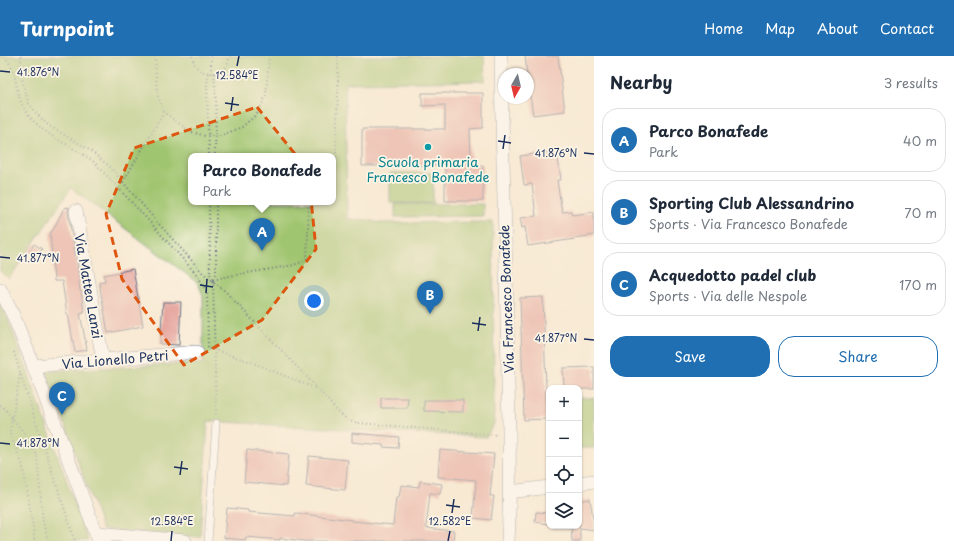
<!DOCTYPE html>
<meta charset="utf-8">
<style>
:root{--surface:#fff;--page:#f2f2f3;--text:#1f2937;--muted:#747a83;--line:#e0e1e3;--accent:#1f6fb2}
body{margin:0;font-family:"Playpen Sans",sans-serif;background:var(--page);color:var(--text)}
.controls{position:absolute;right:12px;bottom:12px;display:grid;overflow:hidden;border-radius:8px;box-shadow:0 1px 3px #0004}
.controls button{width:36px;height:36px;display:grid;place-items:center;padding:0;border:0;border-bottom:1px solid var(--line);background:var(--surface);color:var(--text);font:20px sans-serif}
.compass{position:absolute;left:498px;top:12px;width:36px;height:36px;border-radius:50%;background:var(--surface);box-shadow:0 1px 3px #0004;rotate:188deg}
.you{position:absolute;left:314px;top:245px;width:14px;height:14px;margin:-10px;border:3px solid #fff;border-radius:50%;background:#1a73e8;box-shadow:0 0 0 6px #1a73e833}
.badge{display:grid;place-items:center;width:26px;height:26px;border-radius:50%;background:var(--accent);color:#fff;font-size:13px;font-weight:700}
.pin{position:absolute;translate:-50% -33px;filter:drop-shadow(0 1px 2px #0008)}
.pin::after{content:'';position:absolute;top:21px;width:14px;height:12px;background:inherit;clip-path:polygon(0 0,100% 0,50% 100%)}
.popup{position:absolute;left:188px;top:97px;width:148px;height:52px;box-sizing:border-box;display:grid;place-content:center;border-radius:8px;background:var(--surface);filter:drop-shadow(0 1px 3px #0005);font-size:13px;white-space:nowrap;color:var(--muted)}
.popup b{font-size:15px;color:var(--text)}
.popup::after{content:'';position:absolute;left:50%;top:100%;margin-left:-8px;border:8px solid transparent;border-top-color:var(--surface)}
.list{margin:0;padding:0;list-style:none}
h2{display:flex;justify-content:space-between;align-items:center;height:52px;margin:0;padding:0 16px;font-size:17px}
h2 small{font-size:13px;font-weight:400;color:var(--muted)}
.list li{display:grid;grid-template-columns:26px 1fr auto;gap:12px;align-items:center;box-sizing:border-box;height:64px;margin:0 8px 8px;padding:0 8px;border:1px solid var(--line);border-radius:16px}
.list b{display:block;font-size:15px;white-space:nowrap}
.list p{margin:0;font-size:13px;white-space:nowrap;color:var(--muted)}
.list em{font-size:13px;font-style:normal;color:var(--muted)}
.actions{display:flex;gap:8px;padding:12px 16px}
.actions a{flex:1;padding:9px 0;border:1px solid var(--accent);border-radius:16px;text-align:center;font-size:14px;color:var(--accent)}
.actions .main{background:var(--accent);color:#fff}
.icon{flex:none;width:22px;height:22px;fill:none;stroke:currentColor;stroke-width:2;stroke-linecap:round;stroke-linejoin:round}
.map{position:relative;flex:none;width:594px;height:485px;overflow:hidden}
header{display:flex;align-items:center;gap:24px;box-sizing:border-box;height:56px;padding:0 20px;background:var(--accent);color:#fff}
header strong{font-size:19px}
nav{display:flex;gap:22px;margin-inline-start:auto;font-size:14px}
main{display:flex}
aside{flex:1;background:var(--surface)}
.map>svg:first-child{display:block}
.green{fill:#a0c570;stroke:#5e7a67;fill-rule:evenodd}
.building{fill:#e29a94}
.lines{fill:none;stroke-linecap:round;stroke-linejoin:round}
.service-casing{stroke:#687087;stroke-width:8}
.minor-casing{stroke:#687087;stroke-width:14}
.path{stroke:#687087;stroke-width:2;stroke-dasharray:1 3;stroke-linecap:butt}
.service{stroke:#fff;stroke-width:7}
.minor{stroke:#fff;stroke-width:13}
.marked{fill:none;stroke:#de5710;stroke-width:3;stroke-dasharray:8 5;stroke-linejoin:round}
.ticks{fill:none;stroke:#1b2f5e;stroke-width:1.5}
.culture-dot{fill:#0f9aa8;stroke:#fcf5e5;stroke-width:1.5}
.labels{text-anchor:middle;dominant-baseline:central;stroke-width:3.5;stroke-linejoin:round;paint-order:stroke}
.culture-label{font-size:13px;fill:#0d838f;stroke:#fcf5e5}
.street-label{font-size:13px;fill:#1b2f5e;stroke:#fcf5e5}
.ticks-label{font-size:10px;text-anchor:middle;fill:#1b2f5e;stroke:#fcf5e5;stroke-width:3.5;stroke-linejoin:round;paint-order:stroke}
</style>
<header>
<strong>Turnpoint</strong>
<nav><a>Home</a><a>Map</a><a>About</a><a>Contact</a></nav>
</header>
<main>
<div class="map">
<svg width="594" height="485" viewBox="0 0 594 485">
<rect width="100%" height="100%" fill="#fcf5e5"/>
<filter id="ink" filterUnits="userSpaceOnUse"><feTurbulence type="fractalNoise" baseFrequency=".025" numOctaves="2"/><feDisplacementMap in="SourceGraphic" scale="8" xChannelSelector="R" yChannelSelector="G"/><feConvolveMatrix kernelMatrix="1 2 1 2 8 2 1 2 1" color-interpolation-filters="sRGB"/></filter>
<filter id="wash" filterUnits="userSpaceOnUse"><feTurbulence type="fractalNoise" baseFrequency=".012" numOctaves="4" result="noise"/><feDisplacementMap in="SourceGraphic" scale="16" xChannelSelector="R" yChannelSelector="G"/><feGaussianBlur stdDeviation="0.9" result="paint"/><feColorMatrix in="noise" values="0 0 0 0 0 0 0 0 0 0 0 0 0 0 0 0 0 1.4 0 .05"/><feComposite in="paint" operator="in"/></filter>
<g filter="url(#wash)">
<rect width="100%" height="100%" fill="#f8e9d3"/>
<path class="green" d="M0 0H484L485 25 345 27 347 163 368 164 380 167 493 166 494 362V368L486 381 373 375 208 365 200 481 102 473 46 315 180 308H203V240L198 227 71 132 9 223 0 215ZM191 100H333V146H191Z
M390 117H433V147H390Z
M395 148H483V160L395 161Z
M0 243 22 300 88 485H0Z
M579 342H594V392H579Z"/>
<g id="blocks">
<path class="building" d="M525 0H558L565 55 533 59 528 25V18H527Z
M422 37H483V72L470 73 471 109H483V145H445V109L362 110V73H445V49L422 50Z
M557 95 561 124H557L562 156 571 155 572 159 594 156V179L575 182V183L528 190 525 171 522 172 520 162 536 160 532 128 524 129 520 100Z
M69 151 68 156 78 214 80 235H81L84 256 80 257 87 294 75 296 68 258H67L62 225H54L50 176H52L64 152Z
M34 188 42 193 37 201 29 196Z
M133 213 143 270 108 277 99 226 105 225 104 219Z
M543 241 547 363 524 364 520 242Z
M163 246H181L179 289 160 288Z
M594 311V333H579V332H564L563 312Z
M381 342H408L407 352H381Z
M427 344H463V356L424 355V345H427Z
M352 377 399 381 398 392 383 391V389L352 386Z
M247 394 289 398 286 430 244 426Z
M440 394 494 398 490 440H494L491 464 473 462 476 424 438 421Z
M309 400 348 404 345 434 306 430Z
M420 425 442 428 440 438 430 437 426 472 454 475 453 485H304L280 482V484L246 481 245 484 224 482 227 452 248 454V456L295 460V457L352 464V465L393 469 396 441H399L401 429 419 431Z
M590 443 594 467V474L580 472V485H572L571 470H579V445Z
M536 456 549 457V468L535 466Z"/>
</g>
</g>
<g filter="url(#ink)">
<use href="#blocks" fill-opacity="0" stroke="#687087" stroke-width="1"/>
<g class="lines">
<defs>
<path id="service" d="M208 485 216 367"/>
<path id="minor" d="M501 0C502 108 507 216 508 324 509 378 511 431 508 485
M76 155 103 304
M0 233 13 259 27 293 99 485
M33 310 197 296
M579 427 594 425
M510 436 549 431
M97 477 185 485"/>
</defs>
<use href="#service" class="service-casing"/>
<use href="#minor" class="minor-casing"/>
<path class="path" d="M5 0C7 5 12 10 14 16 16 26 17 36 21 46 35 78 68 86 94 106L149 165 198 220 207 236 208 293 215 294 251 306 317 333
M21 0V19L28 46 36 57 48 69 91 95 110 111 158 167 202 216 225 235 318 333 338 356 349 365 359 367 498 379
M155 0 157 38 164 56 189 75 205 80H220L242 71 258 57 266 39 269 0
M192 0C194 11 200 17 211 17 216 17 222 16 225 12 228 9 229 4 230 0
M211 0V17
M208 17 207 29 209 100
M214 17 216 45 215 100
M123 126 164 56
M333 133 335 126 338 36V0
M209 146 210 217 212 223
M216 146V218L213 224 216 358
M213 224 224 221 294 209 304 205 307 202 309 146
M14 296 27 339 75 485
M20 319 10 374V378L22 407 25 422 34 478V485
M0 349 5 353 25 378 37 400 43 466 48 485"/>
<use href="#service" class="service"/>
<use href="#minor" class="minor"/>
</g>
</g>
<path d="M0 0H594V485H0ZM257 51 308 114 316 193 262 264 184 309 122 223 106 158 134 92Z" fill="#f8e9d3" fill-opacity=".55" fill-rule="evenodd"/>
<path class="marked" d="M257 51 308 114 316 193 262 264 184 309 122 223 106 158 134 92Z"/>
<path class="ticks" d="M237 10 239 0M0 15 10 16M225 47 239 49M231 55 233 41M498 85 511 87M503 93 505 79M584 97 594 98M0 201 10 202M200 229 213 231M206 237 207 223M472 267 486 269M478 275 480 261M584 283 594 284M0 387 10 388M174 411 188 413M180 419 182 405M446 449 460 451M452 457 454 443M171 485 172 475M448 485 450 475"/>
<circle class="culture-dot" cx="428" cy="91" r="4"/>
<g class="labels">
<g class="culture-label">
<text x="428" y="105">Scuola primaria<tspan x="428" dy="15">Francesco Bonafede</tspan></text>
</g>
<g class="street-label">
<text transform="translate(89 230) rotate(80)">Via Matteo Lanzi</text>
<text transform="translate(506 243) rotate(-92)">Via Francesco Bonafede</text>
<text transform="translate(115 303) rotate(-5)">Via Lionello Petri</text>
</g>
</g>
<g class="ticks-label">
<text x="38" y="20">41.876°N</text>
<text x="237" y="23">12.584°E</text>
<text x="556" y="101">41.876°N</text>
<text x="38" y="206">41.877°N</text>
<text x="556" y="286">41.877°N</text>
<text x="38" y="391">41.878°N</text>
<text x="172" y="469">12.584°E</text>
<text x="450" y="469">12.582°E</text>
</g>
</svg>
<div class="controls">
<button>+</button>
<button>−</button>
<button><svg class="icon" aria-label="locate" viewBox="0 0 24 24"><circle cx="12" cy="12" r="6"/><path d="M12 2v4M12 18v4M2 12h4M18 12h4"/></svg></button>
<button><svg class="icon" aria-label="layers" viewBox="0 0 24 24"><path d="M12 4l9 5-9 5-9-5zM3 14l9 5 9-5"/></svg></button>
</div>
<svg class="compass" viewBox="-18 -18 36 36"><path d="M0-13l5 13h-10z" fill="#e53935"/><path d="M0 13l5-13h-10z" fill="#747a83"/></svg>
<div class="you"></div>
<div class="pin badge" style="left:262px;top:195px">A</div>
<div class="popup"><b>Parco Bonafede</b>Park</div>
<div class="pin badge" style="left:430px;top:258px">B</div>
<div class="pin badge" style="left:62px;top:359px">C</div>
</div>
<aside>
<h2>Nearby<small>3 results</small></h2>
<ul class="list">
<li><span class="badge">A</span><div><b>Parco Bonafede</b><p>Park</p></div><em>40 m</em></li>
<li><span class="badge">B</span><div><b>Sporting Club Alessandrino</b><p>Sports · Via Francesco Bonafede</p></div><em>70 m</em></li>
<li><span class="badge">C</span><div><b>Acquedotto padel club</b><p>Sports · Via delle Nespole</p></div><em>170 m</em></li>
</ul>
<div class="actions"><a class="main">Save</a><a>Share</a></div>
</aside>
</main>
